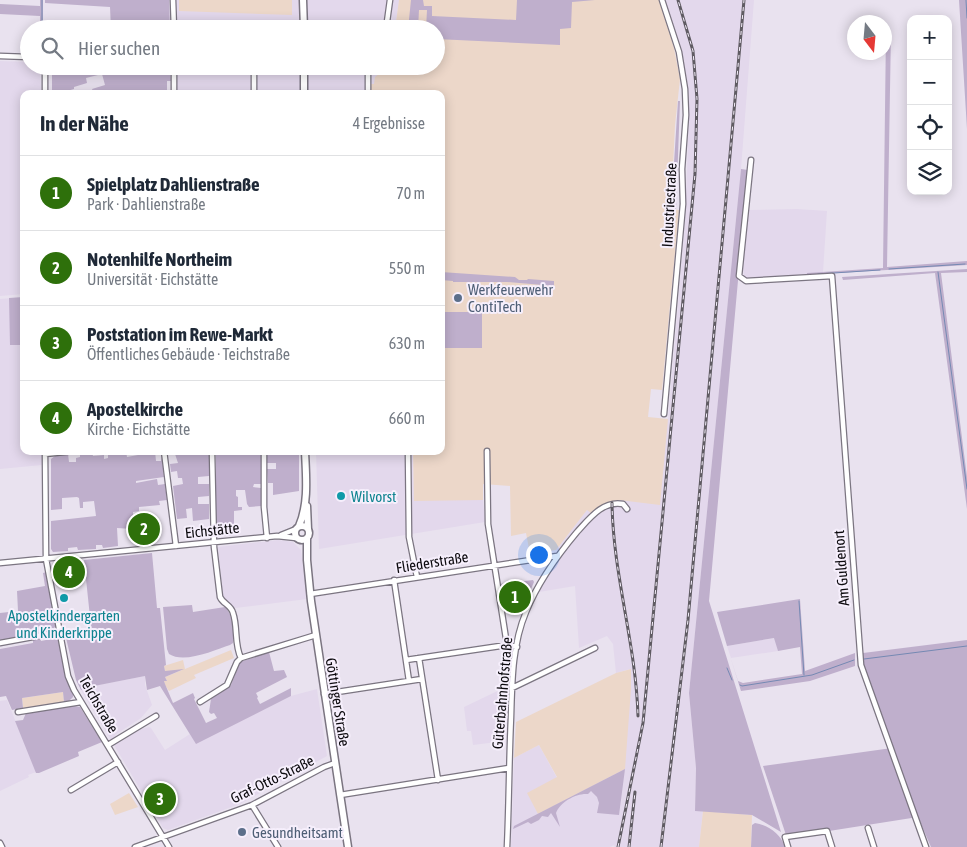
<!DOCTYPE html>
<html lang="de">
<meta charset="utf-8">
<style>
:root{--surface:#fff;--page:#f2f2f3;--text:#1f2937;--muted:#747a83;--line:#e0e1e3;--accent:#2e700b}
body{margin:0;font-family:"Asap Condensed",sans-serif;background:var(--page);color:var(--text)}
.controls{position:absolute;right:15px;top:15px;display:grid;overflow:hidden;border-radius:10px;box-shadow:0 2px 12px #0003}
.controls button{width:45px;height:45px;display:grid;place-items:center;padding:0;border:0;border-bottom:1px solid var(--line);background:var(--surface);color:var(--text);font:25px sans-serif}
.compass{position:absolute;left:847px;top:15px;width:45px;height:45px;border-radius:50%;background:var(--surface);box-shadow:0 2px 12px #0003;rotate:164deg}
.you{position:absolute;left:538px;top:554px;width:18px;height:18px;margin:-12px;border:4px solid #fff;border-radius:50%;background:#1a73e8;box-shadow:0 0 0 8px #1a73e833}
.badge{display:grid;place-items:center;width:32px;height:32px;border-radius:50%;background:var(--accent);color:#fff;font-size:16px;font-weight:700}
.pin{position:absolute;translate:-50% -50%;border:2px solid #fff;box-shadow:0 1px 5px #0006}
.list{margin:0;padding:0;list-style:none}
h2{display:flex;justify-content:space-between;align-items:center;height:65px;margin:0;padding:0 20px;font-size:21px}
h2 small{font-size:16px;font-weight:400;color:var(--muted)}
.list li{display:grid;grid-template-columns:32px 1fr auto;gap:15px;align-items:center;box-sizing:border-box;height:75px;padding:0 20px;border-top:1px solid var(--line)}
.list b{display:block;font-size:19px;white-space:nowrap}
.list p{margin:0;font-size:16px;white-space:nowrap;color:var(--muted)}
.list em{font-size:16px;font-style:normal;color:var(--muted)}
.icon{flex:none;width:28px;height:28px;fill:none;stroke:currentColor;stroke-width:2;stroke-linecap:round;stroke-linejoin:round}
.map{position:relative;flex:none;width:967px;height:847px;overflow:hidden}
.search{position:absolute;background:var(--surface);box-shadow:0 2px 12px #0003;left:20px;top:20px;width:425px;height:55px;display:flex;align-items:center;gap:12px;box-sizing:border-box;padding:0 18px;border-radius:28px;color:var(--muted);font-size:19px}
.panel{position:absolute;background:var(--surface);box-shadow:0 2px 12px #0003;left:20px;top:90px;width:425px;height:365px;border-radius:10px}
.map>svg:first-child{display:block}
.built{fill:#e3d8ec}
.industrial{fill:#ecd7c9}
.green{fill:#bfafcc}
.lines{fill:none;stroke-linecap:round;stroke-linejoin:round}
.stream{stroke:#7589b3;stroke-width:1}
.street-casing{stroke:#7b7581;stroke-width:7}
.secondary-casing{stroke:#7b7581;stroke-width:9}
.street{stroke:#fff;stroke-width:4.5}
.secondary{stroke:#fff;stroke-width:6}
.rail-casing{stroke:#5f5b62;stroke-width:3}
.rail{stroke:#f6effc;stroke-width:1;stroke-dasharray:4;stroke-linecap:butt}
.service-dot{fill:#5c6f8a;stroke:#f6effc;stroke-width:2}
.culture-dot{fill:#0f9aa8;stroke:#f6effc;stroke-width:2}
.labels{text-anchor:middle;dominant-baseline:central;stroke-width:4;stroke-linejoin:round;paint-order:stroke}
.street-label{font-size:15px;fill:#0d0b0f;stroke:#f6effc}
.service-label{font-size:15px;fill:#4e5e75;stroke:#f6effc;text-anchor:start}
.culture-label{font-size:15px;fill:#0d838f;stroke:#f6effc;text-anchor:start}
</style>
<div class="map">
<svg width="967" height="847" viewBox="0 0 967 847">
<rect width="100%" height="100%" fill="#e9e2ef"/>
<path class="built" d="M169 0H399L395 29H170Z
M664 0H754L741 169 689 693 696 768 695 810 703 811 699 847H615L614 845 610 847H511L514 758 539 745 557 778 539 814 630 669 616 673 613 644 607 636 579 648 575 586 539 592 561 550H556L587 510 619 500 668 420 685 224 689 115 688 88 684 60Z
M0 61 29 62V66H40L41 94H24V294L0 296Z
M175 66H389L382 73 374 84H370V94H175Z
M797 209 827 211 823 272 787 276 747 278 744 276 743 268 748 210Z
M24 297V345L22 346 24 366V451H42V465L0 469V299Z
M316 451H413L414 500H483L485 522 319 549Z
M278 540 293 542 301 550 307 599 235 608 223 597 218 547Z
M775 638 778 651 731 658 727 646Z
M145 676V685L152 705 141 718 115 735 116 737 111 740 81 690 88 689V687Z
M508 686 505 741 473 745 471 731H467L464 707Z
M317 689 327 756 240 804 168 830 163 828 114 745 141 729 149 727 151 728 165 750 190 734 196 743 291 696Z
M7 700 36 772 28 775 29 777 0 791V701Z"/>
<path class="industrial" d="M179 0H292V15L179 11Z
M399 0H659L674 48 680 79 675 125 671 209 679 210 662 390 651 389 648 417 668 419 660 505 619 500 598 507 591 513 587 510 556 550 530 554 526 533 511 536 510 486 483 484V500L414 501 413 451H441V348H482V312H441V94H370V84H374L375 77 389 66H436V29H395Z
M231 650 234 658 194 675 196 678 169 691 165 685 164 681H167L165 677 182 670 165 672 164 666 183 660 185 669Z
M631 669V689L625 769 538 814 527 793 557 777 539 745 514 758 516 722 616 673Z
M63 692 64 702 23 708 22 698Z
M129 793 138 807 115 815 110 804Z
M703 811 752 815 751 847H699Z"/>
<path class="green" d="M40 0H43V29H40V16L0 14V4L40 6Z
M45 0H169L170 29H111L110 7 45 3Z
M411 0H423L424 6H432V16L516 20 517 0H595L572 2 571 28 560 29V45L436 39V29H426L427 10H419L418 29H408Z
M959 0H967V129Z
M886 31H891L887 267 967 261V265L807 275V273L883 268Z
M52 66C85 66 118 70 151 72V74H158L159 66H165L170 70 171 81H167V94H94L92 89 105 85 102 74 86 78 87 83 74 87V89L60 93H52Z
M678 101H680L676 210 671 209Z
M741 169 748 170 709 601 781 832 752 815 695 811 696 768 689 693Z
M967 269V272L941 273 967 477V509L935 273 843 280 842 277Z
M441 272 515 277 519 280H527L528 279 554 281V286L507 282H453V281L441 280Z
M24 297V345H10L9 298Z
M441 312H482V348H441Z
M111 451H126L127 457 138 455V451H155L156 461H161L162 456 164 477 136 481V483L157 479 158 485 165 484 167 500 159 501 160 505 139 507V511L133 512 134 533H132V529L117 528 118 546 103 548 102 545H96V549L78 550 77 547 68 548V551L53 552 51 549V521L96 516 94 501 83 502V508H80L79 498 77 497 62 498V509L51 510V459L55 456 68 454 69 462H76V458L80 457V453L92 452 93 456 104 455V459L108 458V454H111Z
M174 451H209V476L198 477V484H209V496L198 497V504H209V519L193 521 192 508 186 509 187 518 177 519 173 486 183 484 182 478H178L177 471 171 472 170 464 178 463Z
M216 451H261V484H254L253 487 261 488V506L249 507 247 504 245 490H236V496L238 497V507H242V510L234 511V535L221 536 217 533 216 517Z
M267 451H299V491L273 495V483H268L267 469H276V463H267Z
M152 553 157 608H160L166 665 164 666 165 671 184 669 165 677 167 681H164L165 684 173 703 193 693 195 698 194 699 206 723 217 718 214 713 211 714 209 712 211 699 231 685 240 662 269 652 274 671 284 670 287 677 256 693 258 697 257 698 260 704 291 688V696L196 744 160 686 147 690 145 676 89 687V689L81 690 76 680 66 638 92 636 84 560Z
M46 572 56 626 52 630 23 636 22 633 17 634V637L0 641V613L18 611 17 591 45 586 43 573Z
M533 580 534 582 522 610 504 612 499 584Z
M800 599 805 671 855 653V666L810 681 741 691 730 656 738 681 743 683 802 674 800 647 778 651 774 638 727 646 717 612Z
M192 605 193 612 225 607C233 614 234 633 233 643L230 645C215 650 184 664 169 654L167 649 163 607Z
M50 635 55 636 59 640 66 676 73 692V697L68 702H64L63 692 22 698 23 708 12 710 6 696 0 697V649L33 643V639L40 637 41 641 51 639Z
M967 640V847H931L918 817 829 831 828 829 786 835 763 766 892 748 864 670 863 653Z
M74 706 80 707 102 742 78 752 79 756 39 773H36L15 721 23 720 26 713Z
M625 769 619 815 597 813 599 803 597 797 591 791 588 794C576 793 560 802 556 813L560 827 551 813 548 817 542 816 539 820 531 824 528 822 513 829 514 826Z
M755 823C768 825 781 834 785 847H751L752 825Z"/>
<g class="lines">
<path class="stream" d="M966 0 967 18
M42 29V0
M889 269 965 264
M938 272 967 489
M818 274 880 270
M799 601 804 675
M864 659 967 646
M727 668 732 680
M740 685 742 686 812 675 854 660"/>
<defs>
<path id="street" d="M173 0 174 29
M662 0 679 52 685 89 686 115 682 169 683 204 664 414
M386 29 390 0
M0 56 29 57
M45 66V94
M225 66 287 68H368L377 66
M174 94V66
M254 94V67
M368 94V68
M751 160 739 276 746 281 832 276 861 665 926 847
M45 451 46 559 68 676 74 690 169 847
M164 451 176 546
M212 451 214 547 220 597C223 604 231 605 233 613 238 627 234 645 241 658
M264 451V507L267 538
M408 451 409 537 417 577
M487 451 488 524 507 645 517 647
M45 454 74 451
M281 535 296 529
M0 563 277 536 296 538
M394 580 409 681
M310 594 557 556
M0 643 60 632
M419 658 438 780
M406 660 507 645
M512 688 595 648
M324 694 422 679
M200 702 227 685 237 662 241 658 316 635
M18 712 81 702
M108 745 156 716
M71 790 118 762
M340 795 509 768
M252 805 278 847
M868 828 874 847
M0 843 2 847
M135 847 252 805 324 767 335 763
M507 847C509 804 509 761 511 717 512 683 512 645 526 612 538 582 556 557 577 532 589 519 603 500 623 504L627 509
M788 847 785 837 827 831 832 847"/>
<path id="secondary" d="M303 0 304 29
M304 66V94
M307 506 308 529
M295 533a7 7 0 1 1 14 0a7 7 0 1 1-14 0Z
M299 526C309 503 306 476 305 451
M307 538V560L311 601 348 847"/>
</defs>
<use href="#street" class="street-casing"/>
<use href="#secondary" class="secondary-casing"/>
<use href="#street" class="street"/>
<use href="#secondary" class="secondary"/>
<defs>
<path id="rail" d="M612 503C613 575 636 644 638 716
M618 847 643 723 695 174 697 99 693 51 678 0
M629 847 635 792
M661 847 688 620 744 0"/>
</defs>
<use href="#rail" class="rail-casing"/>
<use href="#rail" class="rail"/>
</g>
<g class="service-dot">
<circle cx="458" cy="298" r="5"/>
<circle cx="242" cy="832" r="5"/>
</g>
<g class="culture-dot">
<circle cx="341" cy="496" r="5"/>
<circle cx="64" cy="598" r="5"/>
</g>
<g class="labels">
<g class="street-label">
<text transform="translate(669 205) rotate(-87)">Industriestraße</text>
<text transform="translate(212 530) rotate(-6)">Eichstätte</text>
<text transform="translate(432 562) rotate(-9)">Fliederstraße</text>
<text transform="translate(841 568) rotate(-94)">Am Guldenort</text>
<text transform="translate(502 693) rotate(-85)">Güterbahnhofstraße</text>
<text transform="translate(338 702) rotate(81)">Göttinger Straße</text>
<text transform="translate(99 704) rotate(60)">Teichstraße</text>
<text transform="translate(272 779) rotate(-26)">Graf-Otto-Straße</text>
</g>
<g class="service-label">
<text x="468" y="289">Werkfeuerwehr<tspan x="468" dy="17">ContiTech</tspan></text>
<text x="252" y="832">Gesundheitsamt</text>
</g>
<g class="culture-label">
<text x="351" y="496">Wilvorst</text>
<text x="64" y="615" text-anchor="middle">Apostelkindergarten<tspan x="64" dy="17">und Kinderkrippe</tspan></text>
</g>
</g>
</svg>
<div class="controls">
<button>+</button>
<button>−</button>
<button><svg class="icon" aria-label="locate" viewBox="0 0 24 24"><circle cx="12" cy="12" r="6"/><path d="M12 2v4M12 18v4M2 12h4M18 12h4"/></svg></button>
<button><svg class="icon" aria-label="layers" viewBox="0 0 24 24"><path d="M12 4l9 5-9 5-9-5zM3 14l9 5 9-5"/></svg></button>
</div>
<svg class="compass" viewBox="-18 -18 36 36"><path d="M0-13l5 13h-10z" fill="#e53935"/><path d="M0 13l5-13h-10z" fill="#747a83"/></svg>
<div class="you"></div>
<div class="pin badge" style="left:515px;top:597px">1</div>
<div class="pin badge" style="left:144px;top:529px">2</div>
<div class="pin badge" style="left:160px;top:799px">3</div>
<div class="pin badge" style="left:69px;top:572px">4</div>
<div class="search"><svg class="icon" aria-label="search" viewBox="0 0 24 24"><circle cx="10" cy="10" r="6"/><path d="M15 15l6 6"/></svg>Hier suchen</div>
<section class="panel">
<h2>In der Nähe<small>4 Ergebnisse</small></h2>
<ul class="list">
<li><span class="badge">1</span><div><b>Spielplatz Dahlienstraße</b><p>Park · Dahlienstraße</p></div><em>70 m</em></li>
<li><span class="badge">2</span><div><b>Notenhilfe Northeim</b><p>Universität · Eichstätte</p></div><em>550 m</em></li>
<li><span class="badge">3</span><div><b>Poststation im Rewe-Markt</b><p>Öffentliches Gebäude · Teichstraße</p></div><em>630 m</em></li>
<li><span class="badge">4</span><div><b>Apostelkirche</b><p>Kirche · Eichstätte</p></div><em>660 m</em></li>
</ul>
</section>
</div>
